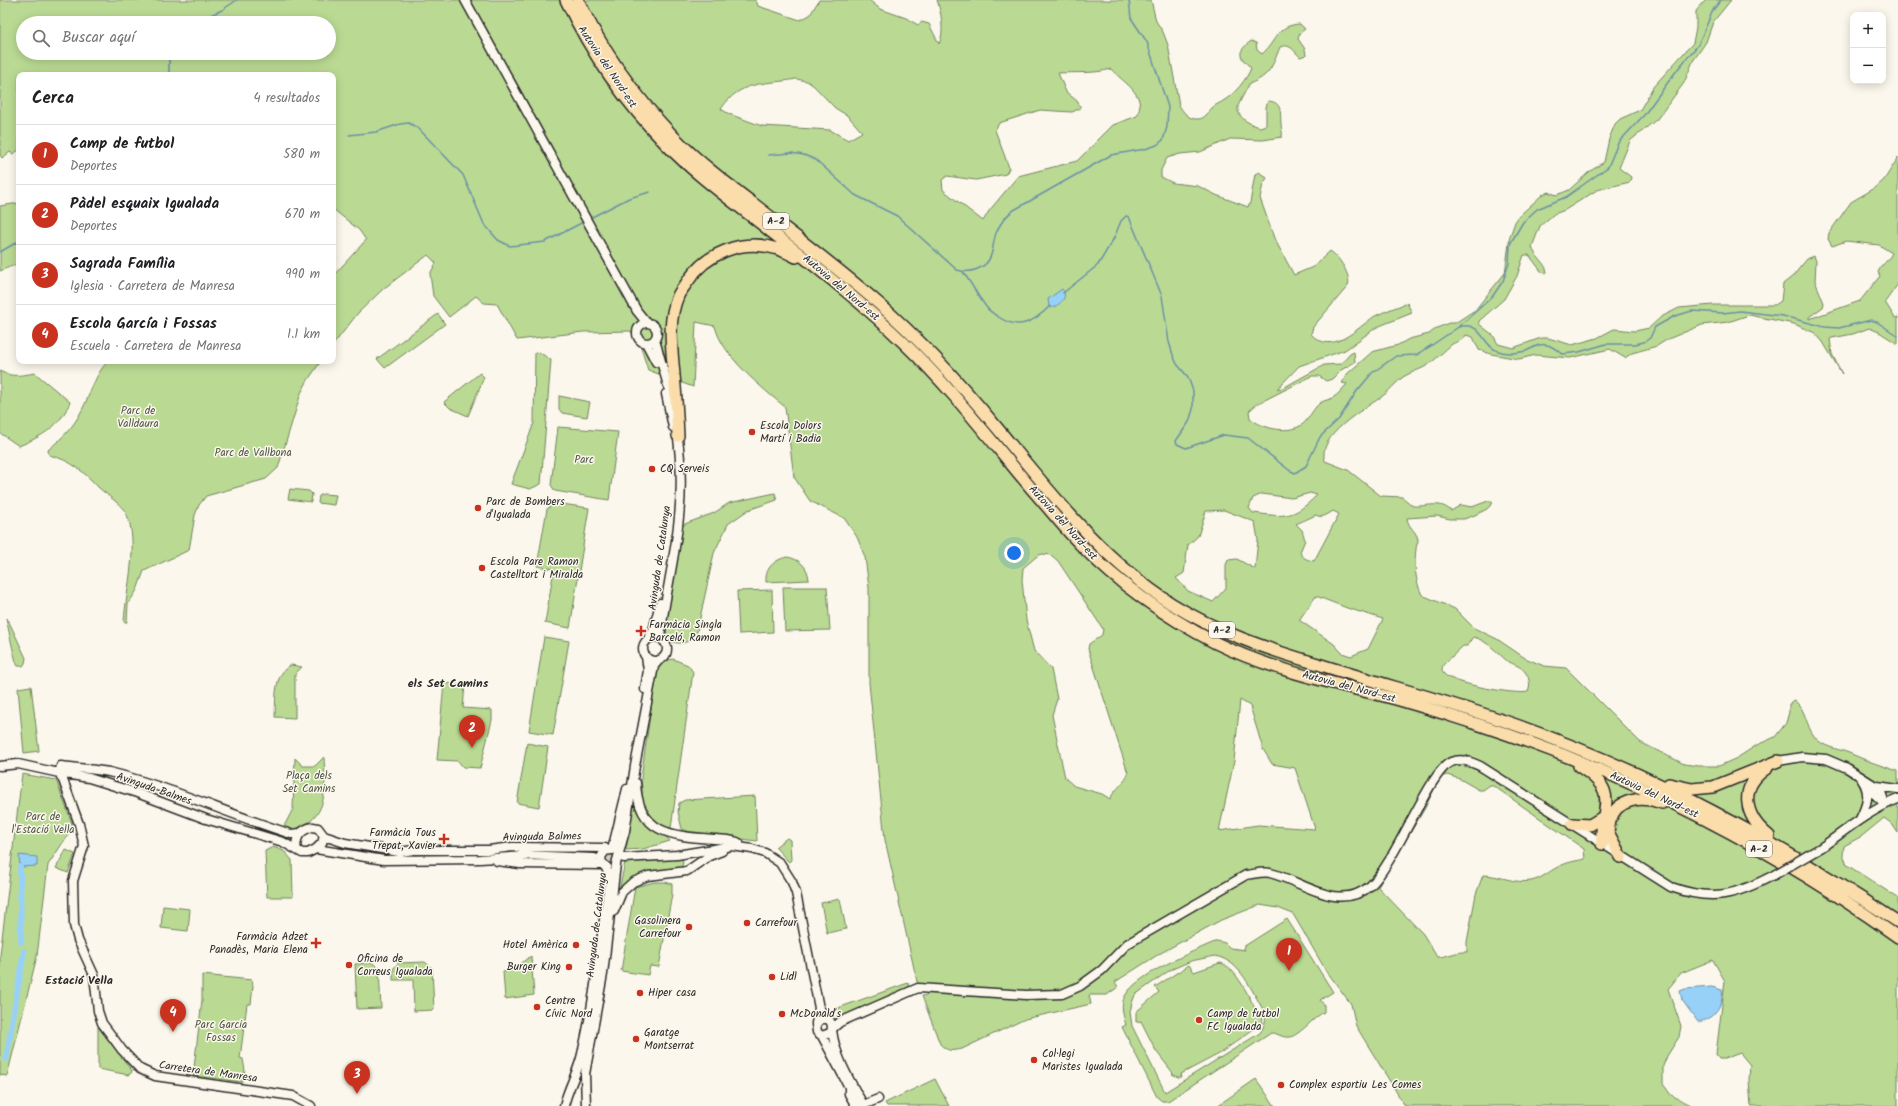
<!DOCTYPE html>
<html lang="es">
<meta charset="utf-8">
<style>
:root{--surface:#fff;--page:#f6f6f6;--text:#202124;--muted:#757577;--line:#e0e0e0;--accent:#c8321e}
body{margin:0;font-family:Kalam,sans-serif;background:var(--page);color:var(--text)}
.controls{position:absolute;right:12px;top:12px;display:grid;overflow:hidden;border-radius:8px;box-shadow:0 2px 10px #0003}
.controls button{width:36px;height:36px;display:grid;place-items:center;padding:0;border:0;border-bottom:1px solid var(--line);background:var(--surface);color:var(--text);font:20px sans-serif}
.you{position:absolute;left:1014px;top:553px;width:14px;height:14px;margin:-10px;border:3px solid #fff;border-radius:50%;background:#1a73e8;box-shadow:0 0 0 6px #1a73e833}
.badge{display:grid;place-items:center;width:26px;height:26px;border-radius:50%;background:var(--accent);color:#fff;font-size:13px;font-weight:700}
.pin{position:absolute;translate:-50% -33px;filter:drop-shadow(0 1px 2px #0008)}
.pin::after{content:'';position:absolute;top:21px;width:14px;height:12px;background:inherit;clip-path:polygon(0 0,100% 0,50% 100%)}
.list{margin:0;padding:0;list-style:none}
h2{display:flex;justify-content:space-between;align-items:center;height:52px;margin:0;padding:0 16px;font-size:17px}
h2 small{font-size:13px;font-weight:400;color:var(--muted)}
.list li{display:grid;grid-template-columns:26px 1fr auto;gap:12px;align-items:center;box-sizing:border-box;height:60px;padding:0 16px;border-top:1px solid var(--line)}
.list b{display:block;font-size:15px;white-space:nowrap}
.list p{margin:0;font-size:13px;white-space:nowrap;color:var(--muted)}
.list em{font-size:13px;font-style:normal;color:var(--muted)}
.icon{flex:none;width:22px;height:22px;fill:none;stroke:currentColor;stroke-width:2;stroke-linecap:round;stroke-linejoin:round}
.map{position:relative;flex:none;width:1898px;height:1106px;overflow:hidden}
.search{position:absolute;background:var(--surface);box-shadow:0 2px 10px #0003;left:16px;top:16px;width:320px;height:44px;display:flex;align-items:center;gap:10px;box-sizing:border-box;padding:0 14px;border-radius:22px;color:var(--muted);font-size:15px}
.panel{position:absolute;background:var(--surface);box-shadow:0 2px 10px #0003;left:16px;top:72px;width:320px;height:292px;border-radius:8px}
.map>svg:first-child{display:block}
.green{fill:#bada93;stroke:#72825f;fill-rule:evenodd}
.water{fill:#98d1f8;stroke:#6c8fa6}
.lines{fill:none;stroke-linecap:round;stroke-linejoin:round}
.stream{stroke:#6c8fa6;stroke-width:1.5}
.canal{stroke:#98d1f8;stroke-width:6}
.secondary-tunnel{stroke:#d1cec5;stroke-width:8;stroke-dasharray:8 4;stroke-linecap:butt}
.secondary-casing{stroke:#2b2b2b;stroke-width:11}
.highway-casing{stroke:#2b2b2b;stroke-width:14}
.secondary{stroke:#fbf7ec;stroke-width:8}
.highway{stroke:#faddab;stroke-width:11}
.secondary-bridge-casing{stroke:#2b2b2b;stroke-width:11;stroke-linecap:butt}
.secondary-bridge{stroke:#fbf7ec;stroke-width:8}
.poi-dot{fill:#c8321e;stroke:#fbf7ec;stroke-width:1.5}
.labels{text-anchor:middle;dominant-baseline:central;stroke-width:3;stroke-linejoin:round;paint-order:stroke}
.shield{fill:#fbf7ec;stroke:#696865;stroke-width:1}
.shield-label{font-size:10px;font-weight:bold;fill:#2b2b2b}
.street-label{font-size:11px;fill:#2b2b2b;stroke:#fbf7ec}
.park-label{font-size:11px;fill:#4f5745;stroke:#fbf7ec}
.poi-label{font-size:11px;fill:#2b2b2b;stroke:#fbf7ec;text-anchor:start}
.neighbourhood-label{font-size:12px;font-weight:bold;fill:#2b2b2b;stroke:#fbf7ec}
</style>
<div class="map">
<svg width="1898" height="1106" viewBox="0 0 1898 1106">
<rect width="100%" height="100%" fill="#fbf7ec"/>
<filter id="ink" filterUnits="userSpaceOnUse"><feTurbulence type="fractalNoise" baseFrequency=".025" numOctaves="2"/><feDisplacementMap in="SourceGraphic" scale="8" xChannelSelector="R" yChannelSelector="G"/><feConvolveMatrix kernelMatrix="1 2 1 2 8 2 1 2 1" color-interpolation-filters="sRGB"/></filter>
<g filter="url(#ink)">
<path class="green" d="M0 0H756L758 6 800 20 810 15 819 0H869L880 9 906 18 918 25 922 22 929 24 939 44C945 33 941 11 937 0H1151L1156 21 1163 32 1168 45 1179 105C1183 112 1189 120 1198 119 1205 119 1208 112 1212 108 1216 104 1219 104 1223 101 1234 95 1247 79 1251 68 1239 56 1236 53 1251 41L1256 43 1257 50 1262 54C1276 42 1276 25 1300 24L1305 29 1300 33 1298 39 1305 49 1306 55 1300 57C1293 50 1290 43 1280 47 1272 67 1270 76 1249 84 1247 89 1238 104 1238 107 1236 118 1252 125 1260 127L1266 125V107L1268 101C1283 102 1280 113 1281 124 1281 129 1283 132 1282 137L1263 140 1230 139 1200 152 1180 154 1167 158 1161 170V177L1173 183 1198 186 1216 195 1248 207 1250 203 1255 174 1259 172 1267 178 1263 184 1260 198 1274 238 1294 275 1313 267 1330 251C1339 256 1352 277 1348 286L1313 327 1311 334C1332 357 1357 328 1375 316 1385 311 1397 307 1407 303L1412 313 1377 327 1345 350 1299 366 1277 389 1283 388 1324 365 1341 364 1350 354 1354 352 1355 362 1341 370 1332 379 1326 381 1319 376H1312L1257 404 1249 411 1250 418C1261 428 1286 434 1300 426 1309 421 1312 409 1320 403 1324 400 1330 400 1334 397 1339 394 1343 388 1347 384L1342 383 1347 374 1372 352 1398 345 1409 339 1429 334 1437 328 1449 323H1455L1475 310 1505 273 1510 236 1515 222 1519 216 1542 195 1548 192 1557 195 1569 190 1589 172 1604 162 1609 139 1615 124 1620 119 1640 110 1653 87 1693 43 1696 27V11L1706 0H1731L1713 22 1706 42 1693 61 1684 83 1657 119 1630 141 1619 168 1631 177 1630 182 1597 190 1565 210 1554 214 1540 226 1532 247C1535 257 1545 262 1547 272L1546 274 1541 271 1529 255H1524L1517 276 1504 299 1479 321V324L1493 335 1498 344 1513 348 1541 338H1548L1572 345 1597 338 1614 329 1635 331 1649 328 1661 317 1679 308 1713 305H1775L1781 301 1783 284 1793 276 1807 259 1814 256 1816 261 1815 281 1824 303 1823 307 1809 317V319L1860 301 1880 276 1878 272C1881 264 1889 261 1892 253L1879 245 1846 241 1832 246 1828 239 1829 233 1851 202 1875 188 1884 180 1898 158V284L1885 302 1895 318 1898 317V344L1879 332 1869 328 1853 334 1832 338 1830 339 1832 354 1842 374 1823 342 1815 333 1794 324 1749 315 1728 322 1702 325 1668 339 1657 346 1632 353 1625 358 1610 349 1570 358 1536 355 1519 359 1491 354 1479 350 1473 337 1466 335C1463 341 1456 341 1451 345 1444 351 1436 359 1428 365 1420 370 1411 372 1403 377 1395 383 1389 392 1380 398 1364 409 1316 436 1325 461L1348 470 1381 496 1402 497 1413 506C1427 507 1440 500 1451 511L1461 505 1472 507 1488 501H1492L1493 503 1487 509 1475 515 1464 519H1450L1437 516 1407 518C1408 528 1417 531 1418 540 1418 543 1416 546 1416 549 1414 564 1415 581 1422 595L1455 609 1474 628 1497 639 1525 658 1544 666 1566 668 1640 742 1684 764 1699 766H1719L1737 758 1757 745 1775 737 1786 723 1789 712V704L1795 701C1806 709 1806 726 1814 736 1823 748 1836 748 1849 753 1865 760 1881 766 1898 771V833L1892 824 1884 818 1862 836 1844 846 1843 855 1847 865 1898 898V1106H1751L1749 1080 1750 1065 1740 1053 1724 1059H1719L1716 1054 1725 981 1713 960 1681 973 1668 989 1681 1026 1679 1037 1667 1056 1663 1066V1084L1671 1095 1693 1106H1405L1356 1026 1351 1004 1325 969 1293 914 1278 908 1260 905 1221 920 1159 954 1115 982 1118 987 1107 995H1089L1091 1004 1025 1019 962 1049C953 1051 947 1052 940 1044L922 996 927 995 918 986 885 840 869 683V588L865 557 857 537 844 518 810 501 794 477 785 407C762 388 722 356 715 326L696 322 693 387 648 370 640 345 637 343 631 331 583 332 517 340 497 304 484 303 476 296 449 317 433 296 430 274 436 263 428 255 383 289 358 313 333 345V276L366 240 359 230 333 209V75H19V150L13 154 10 152 2 158 0 155ZM23 23H329V53H23ZM1111 69C1122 82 1148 94 1137 116L1113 125 1077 161 1018 176 989 211 983 221 943 190 942 180 947 176 976 180 1006 174 1009 168 1008 165 995 130 999 123 1040 110 1072 112 1081 108 1077 101 1066 92 1058 73C1076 72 1094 74 1111 69ZM796 79 807 81 814 86 835 108 848 116 862 132 848 140 830 130 762 126 729 114 721 109C741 79 765 85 796 79ZM1310 493 1317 495C1293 519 1286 517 1253 513L1249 508 1253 498 1262 494 1292 498ZM1224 510 1255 522 1258 540 1255 569 1237 559 1228 560 1226 565V588L1213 602 1188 591 1176 578 1184 573 1188 545 1198 536 1206 511ZM1333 511 1339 514 1314 561C1308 560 1303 559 1300 552L1305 540 1302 530 1296 524 1316 515C1322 519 1328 514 1333 511ZM1042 554 1051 555 1058 561 1103 629 1102 635 1089 644 1088 649 1128 773C1126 783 1115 788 1110 799L1102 794 1074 786 1065 778 1052 715 1057 699 1051 669 1034 651 1026 620 1022 580 1023 568 1037 556ZM1316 596 1347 608 1383 619 1368 649 1351 656 1342 653 1334 644 1299 620ZM1474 637C1487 641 1497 652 1507 661 1511 663 1514 664 1518 666 1528 671 1532 683 1528 692 1515 695 1453 684 1444 674 1441 671 1442 669 1443 665L1463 646H1467L1472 638ZM1240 700 1250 706 1263 749 1272 764 1295 768 1315 829 1258 825 1219 831 1234 761ZM1447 775 1460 779 1479 790H1483L1490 785 1495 787 1584 849 1585 859C1576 861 1567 862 1558 867 1549 871 1542 879 1531 881 1514 884 1499 875 1483 875L1476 894 1467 942V952C1456 951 1448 957 1437 957L1423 934 1378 887 1425 808 1440 777Z
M19 203V263L0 271V206Z
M438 314 445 324 385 368 377 359Z
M539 352 551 360 541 484 530 489 511 484 534 423 535 353Z
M108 361H321L308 380 301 393 278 468 266 479 206 496 199 505 195 515 189 550 144 571 137 590 128 604 127 622H124C126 589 140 542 126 513 123 506 106 494 99 488 84 472 71 460 49 455L48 450C63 437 73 428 82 410 91 393 94 376 108 361Z
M0 371C11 378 23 375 35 373L70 402C60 427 42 436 19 446L0 433Z
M480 373 484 377 468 416 450 408 444 402Z
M559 396 590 402 587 417 562 413 559 409Z
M558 427 618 432 609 500 555 491 551 485Z
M290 489 309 491 312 494 311 502 288 499Z
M775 493 777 500 748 510 728 524 714 553 697 632C691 643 680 646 668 640 660 623 676 546 682 525L714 513 729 503Z
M323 494 336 495 334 505 318 503 319 496Z
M555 503 589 508 570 628 545 623 554 569 537 566 547 509Z
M787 557C799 559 808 566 809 580L766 582C765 568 774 560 787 557Z
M783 587H827L830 630 785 631Z
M772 590 773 632 739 634 737 591Z
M6 618 10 624 26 658 25 663 23 666H18C15 663 8 626 6 618Z
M544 637 569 641 553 735 529 731Z
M673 659 688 665 693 672 671 828 665 829 647 815 643 801 641 778 654 688 659 666 665 661Z
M291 665 302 667 295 674V718L275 717C276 700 273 674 291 665Z
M444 683 465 685 463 708 492 710V720L480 768 463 767 458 761 437 760Z
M31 686 39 751 24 753 18 688Z
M527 743 548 747 539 807 517 803Z
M324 757C325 780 329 811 306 824 298 829 292 830 283 828L293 809 295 758 303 766H315Z
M22 774 56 780 72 823V829L48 865 37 956 7 1076 0 1075V955Z
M755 796 757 841 693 833 682 829 678 812 679 803 685 800Z
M634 800C637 809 643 822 651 828 658 832 665 834 670 841L643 849 626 850 632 801Z
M787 838 790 840 791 860 789 862 775 847Z
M273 847 284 851 292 860 293 897H267L265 851Z
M66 850 75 854 68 873 56 868Z
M682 859 683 863 680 870 665 872 619 891 625 862Z
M655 882H665L672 884V894L659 967 650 966 648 975 621 971 635 887Z
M840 899 846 929 827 933 821 903Z
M163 906 190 909 188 931 161 928Z
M1287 919 1333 992 1320 1000 1324 1005V1012C1314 1017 1298 1037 1289 1037 1282 1038 1278 1033 1271 1033L1168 1101H1162L1157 1097 1122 1027 1126 1025C1123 1015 1120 1005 1125 996 1137 974 1194 951 1217 941L1225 943 1230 948 1245 950 1243 947ZM1215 956C1241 961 1251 990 1264 1011 1267 1019 1265 1025 1260 1033L1165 1092 1132 1026 1130 1012 1132 1003 1135 995 1170 970 1191 961Z
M531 956 534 995 505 999 503 972 510 971Z
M425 962 432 968 434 1010 414 1011 413 980H393V969L398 963Z
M373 963 379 969 381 1008 357 1009 355 964Z
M1220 963C1235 965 1252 1002 1258 1015L1261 1013 1262 1023 1219 1054 1181 1074 1182 1077H1178L1172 1074 1173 1073 1156 1051 1141 1021 1136 1022V1012L1159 992 1155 987 1189 965 1194 972Z
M202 975 252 980 253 986 251 1004H247L240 1058 243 1059 245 1071 242 1082 193 1076 202 1000Z
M908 983 910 989 842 1017 838 1008Z
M98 1027 131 1069 132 1072 129 1075 98 1069Z
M935 1079 949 1106H887L885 1103Z
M1256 1079 1275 1106H1217Z"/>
<path class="water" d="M1062 289C1069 298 1060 304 1052 308L1049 307 1048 299Z
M19 855 37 857V866L20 867Z
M1712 987 1722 990C1724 1005 1714 1019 1698 1022L1682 1000 1680 991 1685 989Z"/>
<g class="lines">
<path class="stream" d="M193 23 222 10 237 0
M169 75V53
M349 135 376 132 400 124 409 123 419 129 463 175 484 224 498 240 510 246 545 242 585 221
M768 155 791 153 804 155 816 160 855 195 897 216 957 270C969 274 987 269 991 255 994 247 993 239 997 231 1001 222 1006 215 1014 210L1111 155 1145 149 1157 145 1163 140 1167 127 1168 107 1147 42 1131 18 1129 0
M590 218 629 198 650 192
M0 252 19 241
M963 272C972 284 978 297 987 308 989 311 993 313 997 316 1018 331 1033 323 1050 306
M1063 293 1098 265 1114 238 1121 221 1126 216 1129 217 1162 296 1169 342 1173 355 1177 364 1188 377 1193 391V409L1189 422 1176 441 1177 444 1186 448 1224 435 1248 438 1289 470 1295 473 1306 466 1320 437 1339 419 1357 391 1372 373 1396 356 1416 355 1432 345 1457 328 1492 297 1503 281 1509 263 1510 244 1523 222 1537 209 1566 197 1608 167 1618 143 1644 115 1677 70 1698 45 1713 10 1721 0
M1459 327C1482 320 1482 346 1498 351 1506 354 1518 353 1526 351 1534 348 1538 343 1547 345 1553 346 1557 351 1563 354L1579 352 1606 344H1635L1644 342 1650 338 1655 327 1675 316 1692 311 1723 313 1740 311 1783 316 1825 327 1839 328 1871 320 1877 322 1898 336"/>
<path class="canal" d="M20 867 21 942
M6 1059 24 951"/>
<path class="secondary-tunnel" d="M595 858H624"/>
<defs>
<path id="secondary" d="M465 0 637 311 646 322
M637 333a10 10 0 1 1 20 0a10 10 0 1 1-20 0Z
M655 340 672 400
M646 343 656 362
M666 394 673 427
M643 649a12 12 0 1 1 24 0a12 12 0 1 1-24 0Z
M649 638 653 631 660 603
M660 638C665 597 675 558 679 517 682 489 681 459 677 431
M645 689 648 670 646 657
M1778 761 1802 757 1826 759 1847 768 1880 789 1885 804
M0 766 18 764 59 773 89 778 137 793 206 819 283 842 302 853H308L316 849 322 843 324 836 318 828 313 827C301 829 294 838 297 850
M636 783C638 835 673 836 715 839 722 840 733 839 739 843
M1877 786 1898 789
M1867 787 1885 804
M1860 819C1867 805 1871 793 1862 780
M300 833 291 834C230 815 171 787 109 772 94 769 76 768 61 766L59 773 63 780 79 824 84 846 73 881 74 925 78 940 94 975 98 1011 102 1023 122 1050 140 1069 155 1076 293 1096 311 1106
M324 836 345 843 400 852 414 850H489L512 847 605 848 607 850
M1822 847C1846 830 1870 810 1898 799
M316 849 384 860 480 859 525 856
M612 850 627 789
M521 855 594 858
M624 858 677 855 732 846 752 849 765 853 780 863 792 882 796 893 819 1008 816 1023
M497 861 520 864 603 865
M607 867 602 863 601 857 605 851 611 850
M614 911 622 892 633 882 648 876 687 871 709 856 722 851
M819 1008C824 1016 837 1023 830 1033L822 1036 817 1032 816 1024 821 1019H827
M833 1028 840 1022 918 988 1026 995 1062 994 1080 986 1102 970 1127 944 1246 875C1254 874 1264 871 1270 873 1303 881 1338 913 1370 886 1395 864 1430 770 1451 762 1462 758 1471 762 1480 766L1671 887C1713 902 1736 895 1774 875
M832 1030C835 1057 851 1083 864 1106
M822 1036 849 1087V1094L856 1106
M564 1106C568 1087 578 1073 582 1054 595 999 601 938 609 882V875L605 866
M586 1106 585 1074 603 974 616 864 625 831 635 766 654 666 659 660
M861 1106 878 1099"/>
<path id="highway" d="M566 0C591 53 625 102 666 144 697 176 734 202 769 230 815 266 862 302 904 343 950 387 990 439 1031 488 1048 507 1063 527 1081 545 1120 585 1166 617 1216 643 1271 670 1333 683 1392 698 1422 706 1451 716 1480 725 1629 774 1770 846 1898 937
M578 0C602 50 634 95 672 135 697 161 726 183 755 205 796 237 838 268 878 303 922 341 961 384 998 429 1051 493 1101 559 1172 604 1217 632 1267 649 1318 664 1384 685 1451 702 1516 725 1653 773 1777 842 1898 922
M678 436C677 415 676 395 674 375 672 349 667 321 678 296 680 291 685 286 688 281 697 267 710 257 725 251 749 241 774 245 796 257
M1579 766C1623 794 1599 805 1602 844
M1767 768C1738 787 1744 816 1769 836
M1669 784 1692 789 1713 787 1778 761
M1572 824 1590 825 1603 817
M1609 834 1621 857
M1602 844C1608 836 1608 831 1610 821 1616 798 1643 796 1662 803"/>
</defs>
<use href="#secondary" class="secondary-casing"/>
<use href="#highway" class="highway-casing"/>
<use href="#secondary" class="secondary"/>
<use href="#highway" class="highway"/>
<defs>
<path id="secondary-bridge" d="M1774 875 1822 847"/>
</defs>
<use href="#secondary-bridge" class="secondary-bridge-casing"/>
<use href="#secondary-bridge" class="secondary-bridge"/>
</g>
</g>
<g class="poi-dot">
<circle cx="752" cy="432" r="4"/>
<circle cx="652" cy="469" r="4"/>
<circle cx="478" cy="508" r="4"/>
<circle cx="482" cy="568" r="4"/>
<path d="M639 625h4v4h4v4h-4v4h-4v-4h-4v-4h4z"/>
<path d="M442 833h4v4h4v4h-4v4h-4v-4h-4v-4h4z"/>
<circle cx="747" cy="923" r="4"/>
<circle cx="689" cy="927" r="4"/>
<path d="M314 937h4v4h4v4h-4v4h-4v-4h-4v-4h4z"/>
<circle cx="576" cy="945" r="4"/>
<circle cx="349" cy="965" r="4"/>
<circle cx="569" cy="967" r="4"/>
<circle cx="772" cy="977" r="4"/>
<circle cx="640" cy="993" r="4"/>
<circle cx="537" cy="1007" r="4"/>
<circle cx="782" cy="1014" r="4"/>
<circle cx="1199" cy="1020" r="4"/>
<circle cx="636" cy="1039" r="4"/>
<circle cx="1034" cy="1060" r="4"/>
<circle cx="1281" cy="1085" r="4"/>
</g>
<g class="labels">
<g class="shield">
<rect x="763" y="213" width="26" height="16" rx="3"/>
<rect x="1209" y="622" width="26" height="16" rx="3"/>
<rect x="1746" y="841" width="26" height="16" rx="3"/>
</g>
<g class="shield-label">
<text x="776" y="221">A-2</text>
<text x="1222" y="630">A-2</text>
<text x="1759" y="849">A-2</text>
</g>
<g class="street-label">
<text transform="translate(607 67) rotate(56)">Autovia del Nord-est</text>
<text transform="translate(841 288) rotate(40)">Autovia del Nord-est</text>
<text transform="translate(1063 523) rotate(48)">Autovia del Nord-est</text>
<text transform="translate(660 558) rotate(-82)">Avinguda de Catalunya</text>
<text transform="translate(1349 687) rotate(15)">Autovia del Nord-est</text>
<text transform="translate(154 789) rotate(19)">Avinguda Balmes</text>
<text transform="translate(1654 795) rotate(25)">Autovia del Nord-est</text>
<text transform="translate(542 837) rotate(-1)">Avinguda Balmes</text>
<text transform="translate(597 925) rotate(-83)">Avinguda de Catalunya</text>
<text transform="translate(208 1072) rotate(8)">Carretera de Manresa</text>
</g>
<g class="park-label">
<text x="138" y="411">Parc de<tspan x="138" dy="13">Valldaura</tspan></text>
<text x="253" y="453">Parc de Vallbona</text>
<text x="584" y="460">Parc</text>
<text x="309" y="776">Plaça dels<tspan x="309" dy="13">Set Camins</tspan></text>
<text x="43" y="817">Parc de<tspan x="43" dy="13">l'Estació Vella</tspan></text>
<text x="221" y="1025">Parc Garcia<tspan x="221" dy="13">Fossas</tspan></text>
</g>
<g class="poi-label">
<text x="760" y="426">Escola Dolors<tspan x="760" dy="13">Martí i Badia</tspan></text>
<text x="660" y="469">CQ Serveis</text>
<text x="486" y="502">Parc de Bombers<tspan x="486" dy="13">d'Igualada</tspan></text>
<text x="490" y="562">Escola Pare Ramon<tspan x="490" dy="13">Castelltort i Miralda</tspan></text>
<text x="649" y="625">Farmàcia Singla<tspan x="649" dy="13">Barceló, Ramon</tspan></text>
<text x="436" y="833" text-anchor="end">Farmàcia Tous<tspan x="436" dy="13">Trepat, Xavier</tspan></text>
<text x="681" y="921" text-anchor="end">Gasolinera<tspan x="681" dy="13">Carrefour</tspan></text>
<text x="755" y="923">Carrefour</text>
<text x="308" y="937" text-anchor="end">Farmàcia Adzet<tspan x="308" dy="13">Panadès, Maria Elena</tspan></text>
<text x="568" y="945" text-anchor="end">Hotel Amèrica</text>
<text x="357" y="959">Oficina de<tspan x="357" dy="13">Correus Igualada</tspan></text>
<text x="561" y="967" text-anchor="end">Burger King</text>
<text x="780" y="977">Lidl</text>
<text x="648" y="993">Hiper casa</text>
<text x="545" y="1001">Centre<tspan x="545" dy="13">Cívic Nord</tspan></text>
<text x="790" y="1014">McDonald's</text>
<text x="1207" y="1014">Camp de futbol<tspan x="1207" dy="13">FC Igualada</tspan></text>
<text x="644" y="1033">Garatge<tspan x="644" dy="13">Montserrat</tspan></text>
<text x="1042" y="1054">Col·legi<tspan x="1042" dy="13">Maristes Igualada</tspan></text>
<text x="1289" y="1085">Complex esportiu Les Comes</text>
</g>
<g class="neighbourhood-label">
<text x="448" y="683">els Set Camins</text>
<text x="79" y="980">Estació Vella</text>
</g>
</g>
</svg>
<div class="controls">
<button>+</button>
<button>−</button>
</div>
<div class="you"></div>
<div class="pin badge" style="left:1289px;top:971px">1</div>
<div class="pin badge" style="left:472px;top:748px">2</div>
<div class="pin badge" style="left:357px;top:1094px">3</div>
<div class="pin badge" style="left:173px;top:1032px">4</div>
<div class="search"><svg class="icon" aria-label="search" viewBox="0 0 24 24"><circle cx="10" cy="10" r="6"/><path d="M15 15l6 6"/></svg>Buscar aquí</div>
<section class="panel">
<h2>Cerca<small>4 resultados</small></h2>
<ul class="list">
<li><span class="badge">1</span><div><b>Camp de futbol</b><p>Deportes</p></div><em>580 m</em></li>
<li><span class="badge">2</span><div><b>Pàdel esquaix Igualada</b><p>Deportes</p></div><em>670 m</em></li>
<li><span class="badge">3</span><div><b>Sagrada Família</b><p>Iglesia · Carretera de Manresa</p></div><em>990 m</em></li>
<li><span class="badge">4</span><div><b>Escola García i Fossas</b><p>Escuela · Carretera de Manresa</p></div><em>1.1 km</em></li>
</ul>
</section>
</div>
